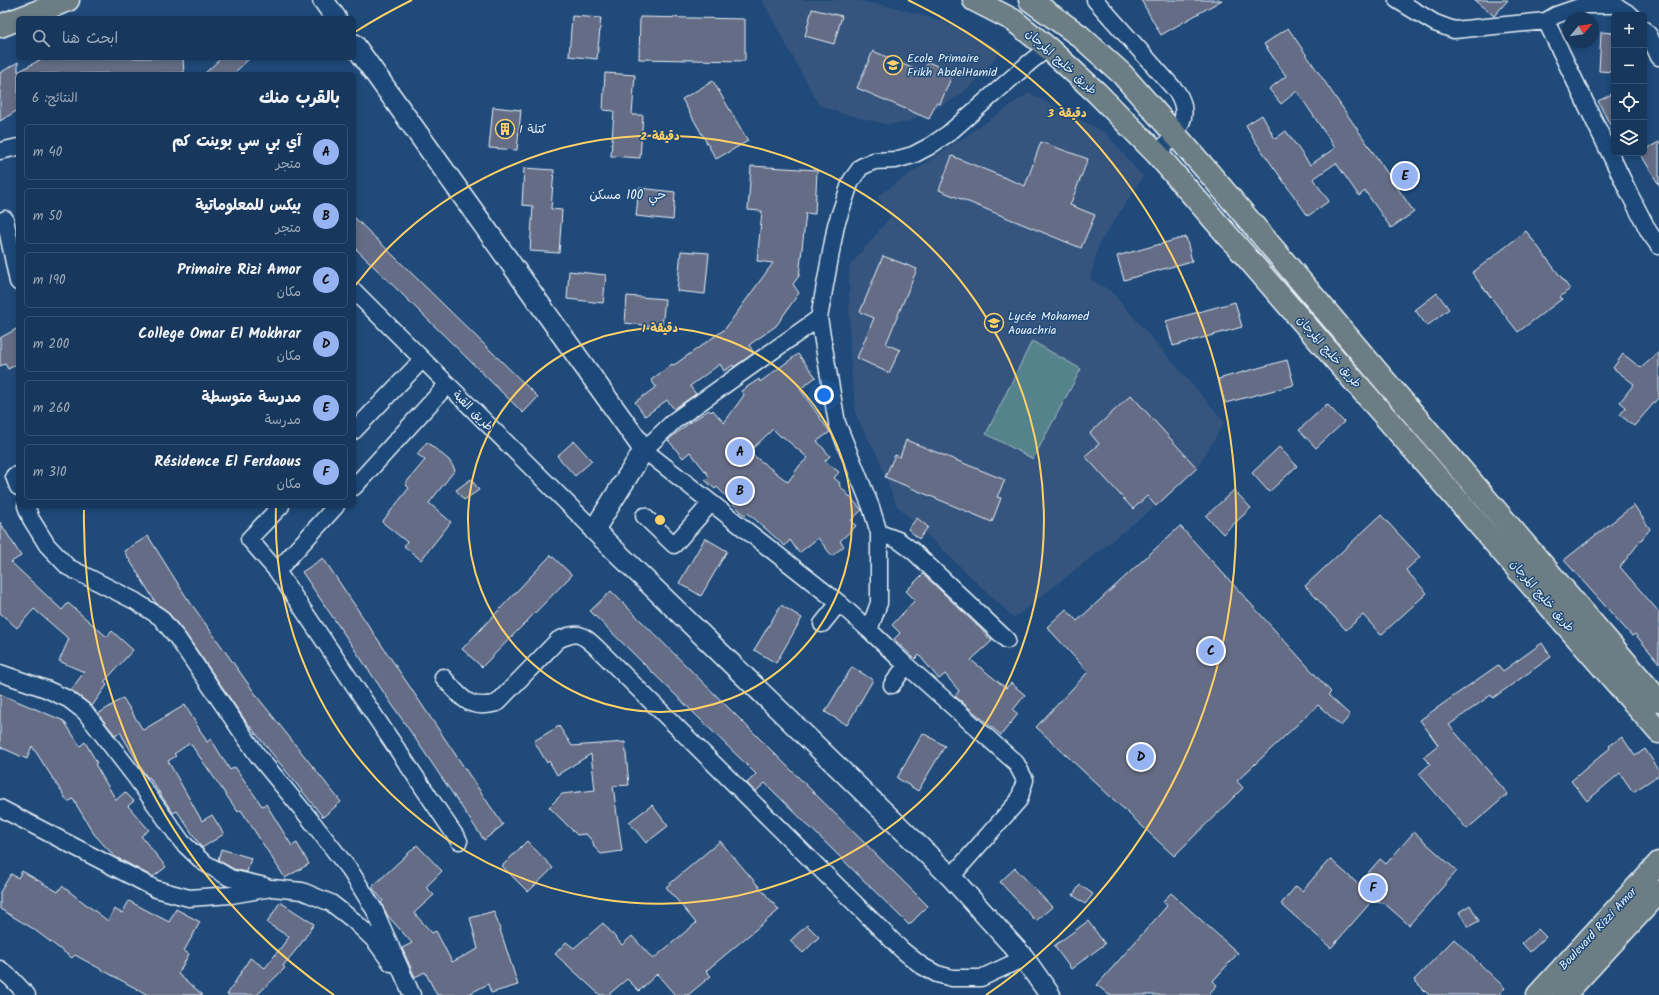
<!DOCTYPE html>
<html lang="ar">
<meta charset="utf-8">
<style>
:root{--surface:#17385c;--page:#244365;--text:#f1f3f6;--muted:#9eacbb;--line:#365272;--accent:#95b2f1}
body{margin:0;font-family:Kalam,"Playpen Sans Arabic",sans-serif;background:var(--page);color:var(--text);direction:rtl}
.controls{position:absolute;right:12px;top:12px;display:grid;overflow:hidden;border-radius:6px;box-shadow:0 2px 6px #0003}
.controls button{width:36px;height:36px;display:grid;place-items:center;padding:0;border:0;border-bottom:1px solid var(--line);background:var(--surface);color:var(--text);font:20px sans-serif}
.compass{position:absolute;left:1563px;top:12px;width:36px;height:36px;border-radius:50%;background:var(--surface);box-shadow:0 2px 6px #0003;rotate:61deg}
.you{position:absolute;left:824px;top:395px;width:14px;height:14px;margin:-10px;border:3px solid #fff;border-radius:50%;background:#1a73e8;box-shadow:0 0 0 6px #1a73e833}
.badge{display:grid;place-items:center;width:26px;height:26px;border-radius:50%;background:var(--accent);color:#111;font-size:13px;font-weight:700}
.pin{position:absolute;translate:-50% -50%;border:2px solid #fff;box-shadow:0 1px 4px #0006}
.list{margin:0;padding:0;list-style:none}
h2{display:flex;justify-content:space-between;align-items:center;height:52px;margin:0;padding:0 16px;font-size:17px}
h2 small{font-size:13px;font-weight:400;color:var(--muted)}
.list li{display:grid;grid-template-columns:26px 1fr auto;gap:12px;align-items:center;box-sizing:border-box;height:56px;margin:0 8px 8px;padding:0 8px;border:1px solid var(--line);border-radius:6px}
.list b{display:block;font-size:15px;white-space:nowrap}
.list p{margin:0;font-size:13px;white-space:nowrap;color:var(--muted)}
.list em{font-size:13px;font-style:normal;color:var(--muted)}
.icon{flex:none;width:22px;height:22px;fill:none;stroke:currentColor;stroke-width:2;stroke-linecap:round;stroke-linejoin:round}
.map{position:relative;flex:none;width:1659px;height:995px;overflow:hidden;direction:ltr}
.search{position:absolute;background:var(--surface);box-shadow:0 2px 6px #0003;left:16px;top:16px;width:340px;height:44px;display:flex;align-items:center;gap:10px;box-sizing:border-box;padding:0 14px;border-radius:6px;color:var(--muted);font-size:15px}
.panel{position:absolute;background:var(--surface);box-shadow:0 2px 6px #0003;left:16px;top:72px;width:340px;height:436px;border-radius:6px;direction:rtl}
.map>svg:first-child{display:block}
.built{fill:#34547e}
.green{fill:#55838c;stroke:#9ebac2}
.building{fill:#656d86;stroke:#e8f1f8;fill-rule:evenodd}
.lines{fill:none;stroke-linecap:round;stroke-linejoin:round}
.minor-casing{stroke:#e8f1f8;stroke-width:19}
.tertiary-casing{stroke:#e8f1f8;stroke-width:23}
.primary-casing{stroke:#e8f1f8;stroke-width:25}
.minor{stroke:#1f4a7a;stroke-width:16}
.tertiary{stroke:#1f4a7a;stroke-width:20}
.primary{stroke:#6c7e84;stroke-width:22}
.ring{fill:none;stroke:#ffd166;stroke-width:2}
.labels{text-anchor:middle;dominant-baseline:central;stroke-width:3;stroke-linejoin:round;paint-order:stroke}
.poi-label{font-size:12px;fill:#e8f1f8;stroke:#1f4a7a;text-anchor:start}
.street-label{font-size:12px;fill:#e8f1f8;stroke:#1f4a7a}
.neighbourhood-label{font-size:13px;fill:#e8f1f8;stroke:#1f4a7a}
.centre{fill:#ffd166;stroke:#1f4a7a;stroke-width:2}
.ring-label{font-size:12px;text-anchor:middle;font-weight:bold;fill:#ffd166;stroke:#1f4a7a;stroke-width:3;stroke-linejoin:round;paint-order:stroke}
</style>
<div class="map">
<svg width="1659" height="995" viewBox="0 0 1659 995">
<rect width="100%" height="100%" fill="#1f4a7a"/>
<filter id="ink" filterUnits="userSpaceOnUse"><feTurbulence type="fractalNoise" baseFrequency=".025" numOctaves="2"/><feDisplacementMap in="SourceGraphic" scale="8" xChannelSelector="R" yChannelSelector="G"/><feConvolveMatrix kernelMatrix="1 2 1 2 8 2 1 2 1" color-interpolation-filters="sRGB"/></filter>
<g filter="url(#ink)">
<path class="built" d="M762 0H851L894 7 945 22 1002 50 976 81 957 97 932 111 904 123 885 124 840 113 819 105Z
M1029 93 1106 133 1143 177 1099 244 1090 279 1110 290 1225 422 1197 468 1156 506 1014 618 896 505 879 459 856 416 850 356 849 267 890 217 877 196Z"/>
<path class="green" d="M1032 341 1081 369 1033 459 986 434Z"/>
<path class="building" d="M1141 0H1222L1161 35Z
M1474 0H1508L1494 16Z
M812 9 842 16 834 44 805 36Z
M572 16 601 18 597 59 569 56Z
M640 17 745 19V61L639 59Z
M1288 28 1414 212 1391 228 1365 191 1359 196 1336 163 1313 179 1329 201 1308 216 1255 141 1246 125 1262 115 1275 139 1286 131 1310 165 1335 148 1297 91 1281 104 1269 89 1286 76 1264 44Z
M1601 32 1614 33V72L1599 71Z
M873 51 923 73 928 62 953 73 940 104 936 103 929 119 857 88Z
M43 58H183L184 73 18 74V110L0 121V73L18 62V72Z
M221 58H250L233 74H204Z
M605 73 635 75 632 115H643L640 158 611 156 614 111 603 110Z
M713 81 748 141 716 159 682 99Z
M1614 93V133L1598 101Z
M493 107 521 110 517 150 489 148Z
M1041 142 1088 159 1070 205 1095 215 1081 248 939 190 952 156 1025 186Z
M1659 142V185L1640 153H1644V150Z
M751 166 817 170 815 214 806 213 799 276 793 284 799 293 776 326 749 345 754 353 734 367 733 365 724 371 720 364 690 386 696 394 674 409 667 400 645 416 635 402 656 387 651 380 672 364 674 365 725 329 773 263 757 261 762 211 748 210Z
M524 168 554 170 551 209 562 210 559 253 530 251 533 206 522 205Z
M639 188 675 192 673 220 636 216Z
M354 217 538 397 523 413 354 247Z
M1526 231 1570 289 1560 297 1562 299 1518 332 1472 273Z
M1186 237 1192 261 1124 280 1117 256Z
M681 251 709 253 705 294 677 291Z
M883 256 917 269 886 344 900 350 889 373 857 358 874 318 860 312Z
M569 271 606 275 603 303 567 299Z
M1437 293 1449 309 1427 326 1415 310Z
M627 296 665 299 662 327 625 323Z
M1235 302 1242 327 1173 346 1166 321Z
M18 328V364L8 369 5 364 0 366V338Z
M1659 352V397L1634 426 1620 415 1626 407 1620 402 1634 384 1613 368 1623 354 1641 368Z
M798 354 816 377 800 389 830 432 817 441 830 456 825 461 839 472 834 478 840 483 839 485 862 510 851 520 856 526 840 541 844 546 832 556 818 538 799 553 790 540 785 546 748 513 745 516 717 487 715 489 705 480 709 476 690 452 683 458 668 440 689 423 709 410 711 412 713 410 724 423 744 395 741 391 759 379 760 382ZM773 429 781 437 782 436 808 458 800 465 788 482 749 452Z
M1287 360 1294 385 1225 403 1218 379Z
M1131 395 1197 468 1156 506 1147 496 1133 509 1085 456 1099 444 1090 433Z
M1327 404 1344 422 1316 448 1299 430Z
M906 440 1005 480 997 497 1001 498 992 522 885 477 895 455 900 457Z
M574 441 592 461 575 476 557 456Z
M427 442 449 460 455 470 429 503 451 522 421 560 404 546 407 542 382 522 409 488 405 484 425 460 417 454Z
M1279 447 1297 466 1269 492 1252 473Z
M471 479 479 490 464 500 456 490Z
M1234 490 1251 508 1223 534 1206 516Z
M1634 505 1650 529 1620 567 1659 612V663L1635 634 1632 636 1564 560Z
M1381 515 1420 557 1406 570 1427 593 1381 635 1363 615 1346 630 1305 586Z
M917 518 928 527 919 539 908 529Z
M0 522 21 556 11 562 62 610 68 603 107 637 112 631 133 650 104 682 107 685 92 706 71 690 84 672 59 661 69 639 34 609 17 628 0 613Z
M1180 526 1331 692 1328 695 1350 715 1341 726 1318 705 1237 781 1243 788 1174 856 1036 727 1088 672 1047 627 1066 609 1077 621Z
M148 536 185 595 259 699 341 802 323 817 245 720 185 633 167 611 156 603 124 551Z
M705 538 727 551 701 596 679 583Z
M551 555 572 575 482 667 462 649Z
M323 558 503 825 484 840 302 572Z
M923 574 981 629 992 641 971 660 1006 688 1011 683 1025 695 1013 710 1018 714 1001 735 955 696 959 691 945 674 939 679 919 655 915 659 894 639 900 633 892 625 915 600 906 591Z
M611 591 928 906 909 925 765 783 755 792 747 783 756 774 590 611Z
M781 605 802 618 776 663 754 650Z
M1542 643 1551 657 1493 698 1491 695 1449 725 1508 794 1467 829 1419 774 1430 764 1423 757 1438 745 1420 720 1498 665 1503 671Z
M852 667 873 680 847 725 825 712Z
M0 694 64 721 80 746 85 742 97 763 95 764 116 800 125 792 134 801 128 806 149 830 141 836 166 867 153 877 114 856 94 834 73 799 68 802 32 746 27 759 0 747Z
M123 698 143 730 185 705 207 742 211 739 230 770 235 767 262 806 266 804 292 846 297 843 309 864 285 878 241 810 238 812 190 743 174 754 176 756 168 761 202 821 212 815 224 834 202 848 177 811 173 813 149 777 148 778 144 773 120 732 115 735 98 714Z
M559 726 572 746 625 742 629 785 613 786 622 851 601 854 594 847 593 842 586 834 577 835 549 807 562 794 595 790 591 754 557 775 549 761 547 763 534 741Z
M923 733 945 746 918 791 897 778Z
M1622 737 1635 756 1645 749 1659 770V775L1633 792 1620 773 1587 801 1571 781 1610 748 1609 746Z
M652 805 668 826 646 843 629 822Z
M1414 832 1457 871 1409 925 1384 903 1371 902 1331 948 1281 904 1296 886 1302 891 1330 859 1358 884 1380 859 1386 864Z
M527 841 553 868 528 892 502 866Z
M720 841 779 910 706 971 711 976 688 995H675L657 974 639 991 627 979 608 995H600L555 954 566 942 574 948 603 923 622 945 632 936 653 959 696 923 666 887Z
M417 845 442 871 426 887 434 895 414 913 432 933 436 931 452 962 478 949 470 918 494 911 518 985 491 993 488 984 467 995H437L425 972 415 977 402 948 412 943 388 916 381 903 383 901 372 887Z
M221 849 251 858 247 872 234 869 218 860Z
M1015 868 1052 907 1036 921 1000 882Z
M22 871 58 892 62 886 108 921 114 909 122 913 129 901 169 922 176 909 200 922 184 951 189 954 178 974 203 995H148L75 955 72 958 32 928 0 909V892L11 874 18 878Z
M1080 885 1093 894 1085 904 1073 895Z
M1171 893 1238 953 1213 981 1217 985 1208 995H1109L1097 985 1167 906 1163 901Z
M280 902 314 924 300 945 283 966 285 968 257 995H227L250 958 265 968 289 937 267 923Z
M1470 905 1479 921 1468 927 1459 912Z
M1088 921 1105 944 1071 969 1054 946Z
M807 925 819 937 803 953 790 941Z
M1538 929 1546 937 1530 952 1522 943Z
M1454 939 1505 988 1498 995H1429L1414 980Z"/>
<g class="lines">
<defs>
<path id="minor" d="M1095 0 1177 92C1194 118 1175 135 1157 154
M1397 0 1435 23 1454 30 1546 21 1556 15 1585 5H1615L1631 15
M1546 21 1630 195 1649 232 1659 246
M1644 29 1649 35 1659 57
M0 151 18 147
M5 219 18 282
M354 291 594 530
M819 318 674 421 644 450 839 603 869 630 906 665 1016 763 1025 780 1019 800 951 877
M354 431 422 360
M18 475 14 476 18 487
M354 487 447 385
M26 506 31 519 47 545 68 567 135 601 160 617 178 639 258 756 313 823 351 872 374 909 412 995
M281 506 249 539 277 571 336 506
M644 516 674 545 711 503
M879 533 898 540 913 551 1007 640
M277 571 459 841
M822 624 839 603
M869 630 879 603V533L871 507 837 423 819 318 836 225 851 181 861 167 874 161 895 160 913 155 930 146 949 133 1030 62 1048 48
M0 673 46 689 68 699 85 712 136 778 182 842 203 862 230 878 265 886
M443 677C460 696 468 711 497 703L558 640C577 631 581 633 596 647L902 950 922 966 937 974 952 978H981L1024 958
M892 685 906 665
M0 808 156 889 189 898 231 895 272 888 302 891 331 903 353 920 375 941 391 963
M0 969 11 978 27 995"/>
<path id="tertiary" d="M323 0 336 18
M354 44 644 450 594 530 951 877 1024 958 1050 995"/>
<path id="primary" d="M974 0 1013 20 1048 48 1097 93 1157 154 1659 732
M1030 0 1080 36 1122 74 1209 173 1386 382 1659 701
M21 18 68 0
M0 26 18 19
M1538 995 1659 863
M1564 995 1659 892"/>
</defs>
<use href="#minor" class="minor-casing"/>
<use href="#tertiary" class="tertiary-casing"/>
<use href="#primary" class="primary-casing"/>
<use href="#minor" class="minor"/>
<use href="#tertiary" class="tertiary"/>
<use href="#primary" class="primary"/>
</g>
</g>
<g class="ring">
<circle cx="660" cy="520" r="192"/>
<path d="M355 286A384 384 0 1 1 276 507"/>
<path d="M334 995A576 576 0 0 1 84 510M355 32A576 576 0 0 1 412 0M908 0A576 576 0 0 1 986 995"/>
</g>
<defs>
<symbol id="school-ring" viewBox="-11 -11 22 22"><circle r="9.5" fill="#1f4a7a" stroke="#ffd166" stroke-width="1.5"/><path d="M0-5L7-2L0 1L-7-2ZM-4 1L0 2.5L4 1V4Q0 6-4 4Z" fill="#ffd166"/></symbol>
<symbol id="building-ring" viewBox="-11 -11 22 22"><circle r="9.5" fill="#1f4a7a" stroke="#ffd166" stroke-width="1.5"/><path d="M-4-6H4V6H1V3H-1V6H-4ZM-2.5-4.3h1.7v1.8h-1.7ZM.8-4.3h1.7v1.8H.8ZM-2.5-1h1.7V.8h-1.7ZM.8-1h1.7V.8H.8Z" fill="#ffd166"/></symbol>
</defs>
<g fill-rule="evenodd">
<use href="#school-ring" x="882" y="54" width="22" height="22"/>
<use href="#building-ring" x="494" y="118" width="22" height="22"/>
<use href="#school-ring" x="983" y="312" width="22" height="22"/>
</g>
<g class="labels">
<g class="poi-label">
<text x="907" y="58">Ecole Primaire<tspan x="907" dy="14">Frikh AbdelHamid</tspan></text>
<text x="519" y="129">كتلة 1</text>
<text x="1008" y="316">Lycée Mohamed<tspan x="1008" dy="14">Aouachria</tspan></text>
</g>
<g class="street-label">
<text transform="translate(1061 62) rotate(42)">طريق خليج المرجان</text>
<text transform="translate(1329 352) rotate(49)">طريق خليج المرجان</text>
<text transform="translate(473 411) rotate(45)">طريق القبة</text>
<text transform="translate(1542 596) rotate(49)">طريق خليج المرجان</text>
<text transform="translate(1598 929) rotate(-47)">Boulevard Rizzi Amor</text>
</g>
<g class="neighbourhood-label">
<text x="628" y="195">حي 100 مسكن</text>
</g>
</g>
<circle cx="660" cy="520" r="6" class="centre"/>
<g class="ring-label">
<text x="1067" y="117">3 دقيقة</text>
<text x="660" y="140">2 دقيقة</text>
<text x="660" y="332">1 دقيقة</text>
</g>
</svg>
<div class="controls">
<button>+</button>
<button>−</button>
<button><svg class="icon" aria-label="locate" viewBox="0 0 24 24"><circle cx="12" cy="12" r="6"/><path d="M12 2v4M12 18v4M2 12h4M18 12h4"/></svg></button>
<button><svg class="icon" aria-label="layers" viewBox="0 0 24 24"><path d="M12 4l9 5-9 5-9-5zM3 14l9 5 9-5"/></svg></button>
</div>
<svg class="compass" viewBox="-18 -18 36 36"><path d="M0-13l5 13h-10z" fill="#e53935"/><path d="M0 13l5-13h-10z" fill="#9eacbb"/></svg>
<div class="you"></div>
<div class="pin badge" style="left:740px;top:452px">A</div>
<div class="pin badge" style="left:740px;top:491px">B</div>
<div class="pin badge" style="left:1211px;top:651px">C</div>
<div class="pin badge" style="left:1141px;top:757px">D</div>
<div class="pin badge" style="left:1405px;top:176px">E</div>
<div class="pin badge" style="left:1373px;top:888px">F</div>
<div class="search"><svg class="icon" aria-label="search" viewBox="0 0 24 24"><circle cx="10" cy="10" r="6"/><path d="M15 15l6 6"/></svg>ابحث هنا</div>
<section class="panel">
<h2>بالقرب منك<small>النتائج: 6</small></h2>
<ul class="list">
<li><span class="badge">A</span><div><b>آي بي سي بوينت كم</b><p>متجر</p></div><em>40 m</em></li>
<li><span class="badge">B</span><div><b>بيكس للمعلوماتية</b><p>متجر</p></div><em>50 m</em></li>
<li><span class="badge">C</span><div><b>Primaire Rizi Amor</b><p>مكان</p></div><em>190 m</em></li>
<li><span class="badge">D</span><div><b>College Omar El Mokhrar</b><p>مكان</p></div><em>200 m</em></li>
<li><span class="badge">E</span><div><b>مدرسة متوسطة</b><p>مدرسة</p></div><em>260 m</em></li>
<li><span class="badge">F</span><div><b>Résidence El Ferdaous</b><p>مكان</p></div><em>310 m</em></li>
</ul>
</section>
</div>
